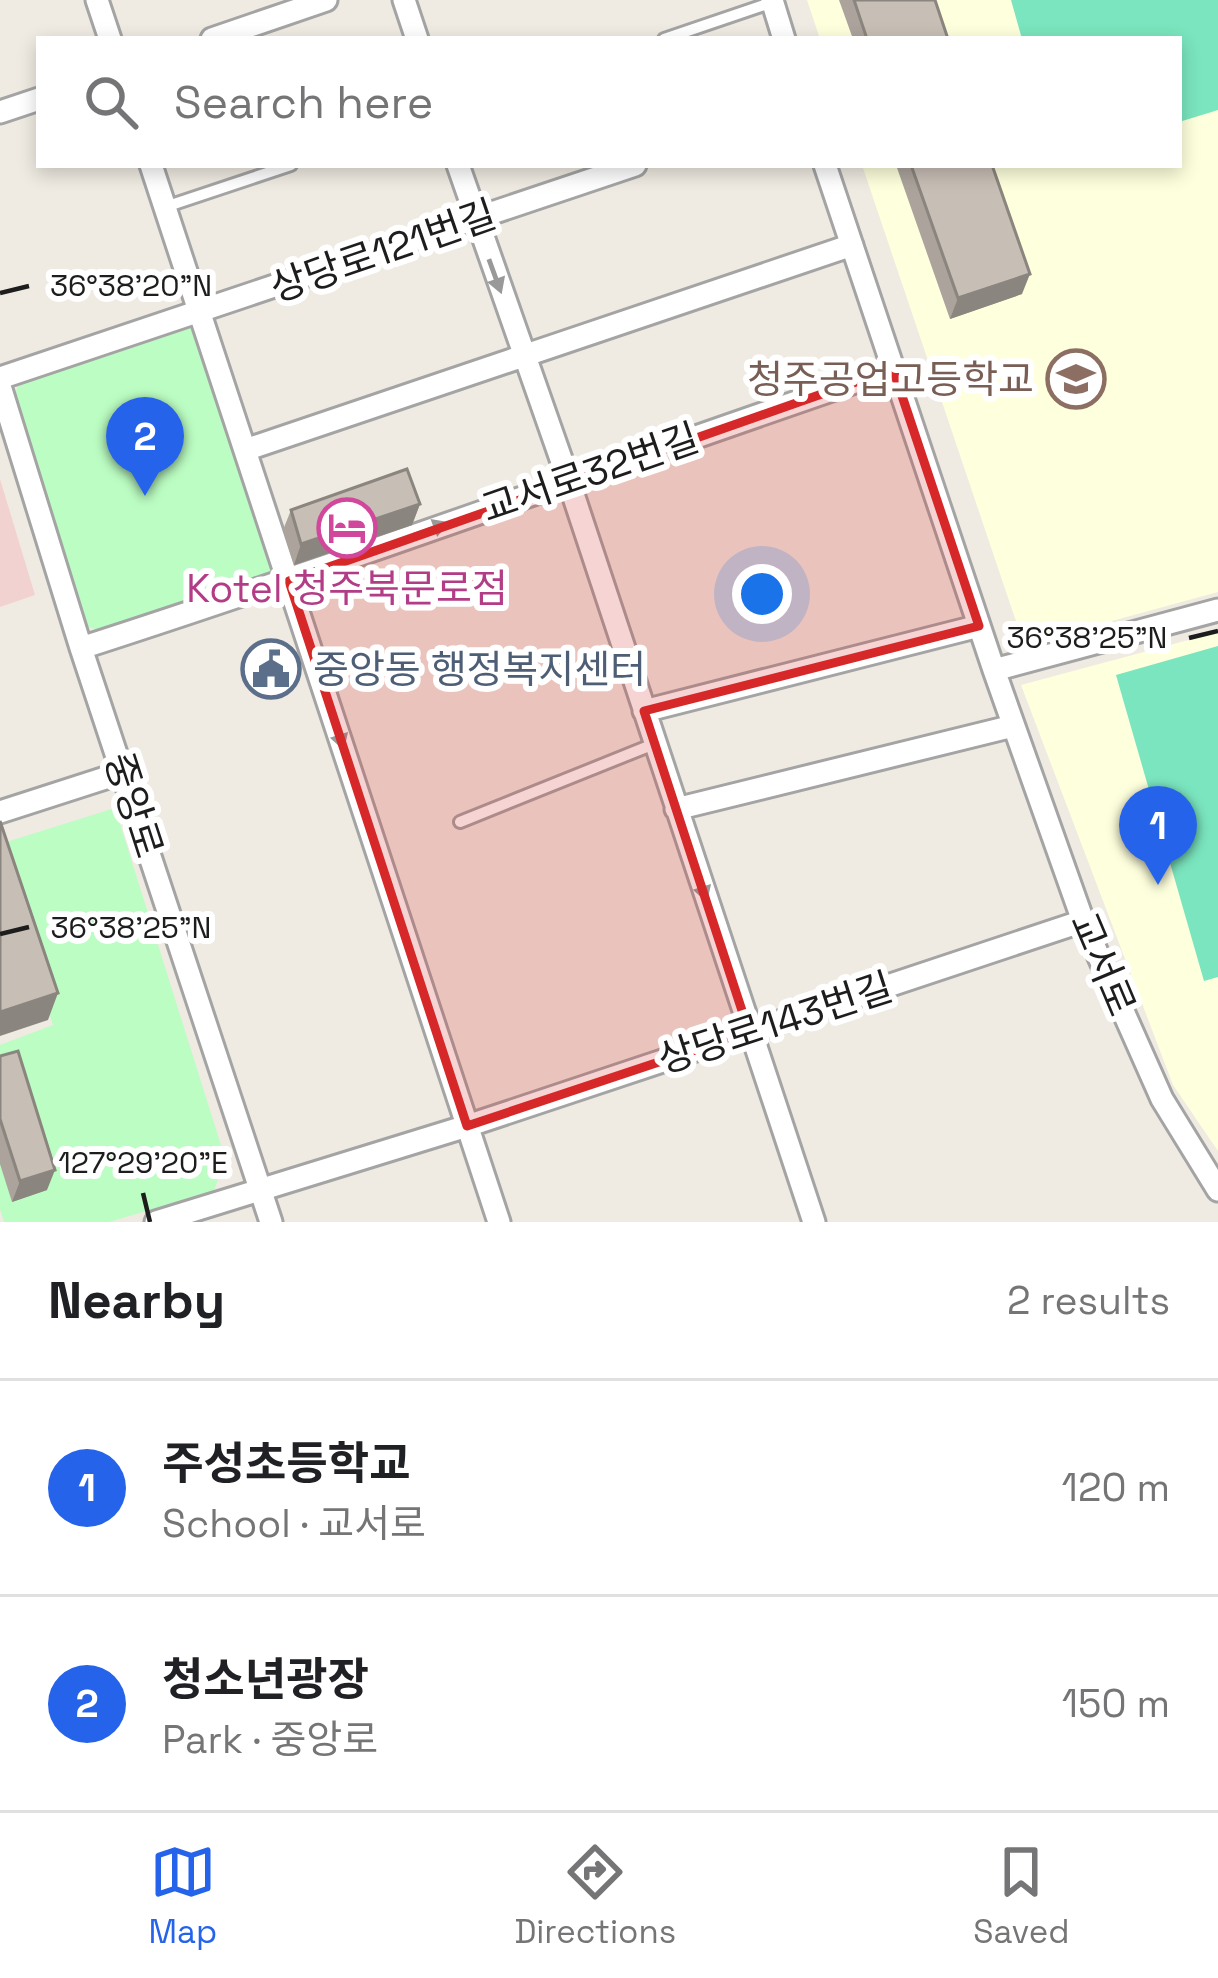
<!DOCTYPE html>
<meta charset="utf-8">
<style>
:root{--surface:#fff;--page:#f6f6f6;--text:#202124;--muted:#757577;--line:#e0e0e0;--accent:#2563eb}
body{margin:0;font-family:"Space Grotesk","Noto Sans KR",sans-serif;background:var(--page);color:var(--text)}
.you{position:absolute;left:762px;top:594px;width:42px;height:42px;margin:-30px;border:9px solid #fff;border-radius:50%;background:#1a73e8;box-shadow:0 0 0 18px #1a73e833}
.badge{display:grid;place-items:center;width:78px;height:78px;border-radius:50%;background:var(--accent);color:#fff;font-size:39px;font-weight:700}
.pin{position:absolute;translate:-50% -99px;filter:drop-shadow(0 3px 6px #0008)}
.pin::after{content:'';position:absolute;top:63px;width:42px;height:36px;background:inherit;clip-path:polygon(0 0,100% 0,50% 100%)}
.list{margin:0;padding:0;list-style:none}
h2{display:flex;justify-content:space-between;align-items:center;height:156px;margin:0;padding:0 48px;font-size:51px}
h2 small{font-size:39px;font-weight:400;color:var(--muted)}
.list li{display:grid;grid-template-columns:78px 1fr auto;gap:36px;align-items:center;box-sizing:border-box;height:216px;padding:0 48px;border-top:3px solid var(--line)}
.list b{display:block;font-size:45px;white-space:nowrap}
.list p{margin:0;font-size:39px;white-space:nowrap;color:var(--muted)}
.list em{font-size:39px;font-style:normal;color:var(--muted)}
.icon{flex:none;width:66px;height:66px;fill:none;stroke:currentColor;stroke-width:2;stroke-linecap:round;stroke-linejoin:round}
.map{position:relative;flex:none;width:1218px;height:1222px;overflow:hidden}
.search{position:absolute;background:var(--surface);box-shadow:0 6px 18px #0003;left:36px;right:36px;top:36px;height:132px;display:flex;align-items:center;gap:30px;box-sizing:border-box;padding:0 42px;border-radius:0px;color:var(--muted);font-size:45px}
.sheet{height:588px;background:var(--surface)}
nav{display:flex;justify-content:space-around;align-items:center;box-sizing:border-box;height:168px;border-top:3px solid var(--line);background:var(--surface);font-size:33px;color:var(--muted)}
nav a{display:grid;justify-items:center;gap:6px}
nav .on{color:var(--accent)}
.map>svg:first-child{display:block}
.commercial{fill:#f2d2d0}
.education{fill:#feffdc}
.park{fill:#bbfdc2}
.pitch{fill:#7ae5be}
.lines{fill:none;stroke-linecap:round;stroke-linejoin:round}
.lane-casing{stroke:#a4a4a4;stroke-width:16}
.street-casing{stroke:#a4a4a4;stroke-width:27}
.lane{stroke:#fff;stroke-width:10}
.street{stroke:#fff;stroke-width:21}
.wall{fill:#aba39c}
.shaded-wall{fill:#8b857f}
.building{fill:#c7beb5;stroke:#8b857f;stroke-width:3}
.oneway{fill:#999}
.marked{fill:#d62828;fill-opacity:0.2;stroke:#d62828;stroke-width:9;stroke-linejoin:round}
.ticks{fill:none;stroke:#1d1d1d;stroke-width:4.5}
.labels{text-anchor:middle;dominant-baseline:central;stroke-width:12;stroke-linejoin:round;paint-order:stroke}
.street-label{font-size:39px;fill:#1d1d1d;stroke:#fff}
.education-label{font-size:39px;fill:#785e54;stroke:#fff;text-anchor:end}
.hotel-label{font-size:39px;fill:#b23c85;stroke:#fff}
.service-label{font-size:39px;fill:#4e5e75;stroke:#fff;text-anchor:start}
.ticks-label{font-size:30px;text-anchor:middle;fill:#1d1d1d;stroke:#fff;stroke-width:12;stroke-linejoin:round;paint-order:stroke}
</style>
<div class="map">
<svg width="1218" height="1222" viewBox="0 0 1218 1222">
<rect width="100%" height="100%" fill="#efebe2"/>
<path class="commercial" d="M0 479 35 595 0 607Z"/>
<path class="education" d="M807 0H1218V592L1024 645 862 165H1179V39H820Z
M1218 632V1151L1173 1085 1021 685Z"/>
<path class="park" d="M194 320 280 577 106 632 80 625 10 416 18 384Z
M115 808 225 1158 214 1191 109 1222H4L0 1209V1045L53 1025 0 869V844Z"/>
<path class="pitch" d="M1011 0H1218V110L1179 122V39H1022Z
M1218 646V977L1204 981 1116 675Z"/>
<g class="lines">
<defs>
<path id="lane" d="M664 39 773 2
M165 207 291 165
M460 822 654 744"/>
<path id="street" d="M97 0 110 39
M404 0 417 39
M772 0 784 39
M212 39 326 0
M0 112 39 99
M151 165 499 1222
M458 165 568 479 814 1222
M825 165 994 670 1083 921 1162 1099 1218 1190
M0 378 635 165
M0 386 81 648 271 1222
M245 450 852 245
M81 648C354 560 622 461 893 369
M994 670 1218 610
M644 711 979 626
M676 809 1013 726
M0 812 124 772
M156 1222 467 1126 1083 921"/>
</defs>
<use href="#lane" class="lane-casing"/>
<use href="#street" class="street-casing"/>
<use href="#lane" class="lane"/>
<use href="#street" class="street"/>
</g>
<path class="wall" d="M839 0H935L948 39H853Z
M896 165H992L1022 294 950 319Z
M420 504 412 525 294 565 283 530 291 510Z
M0 1056 47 1190 12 1202 0 1164Z"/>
<path class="shaded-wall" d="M1030 274 1022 294 950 319 958 298Z
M420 504 412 525 294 565 301 544Z
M58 993 48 1020 0 1036V1012Z
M55 1170 47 1190 12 1202 20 1181Z"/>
<path class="building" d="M854 0H935L948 39H867Z
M911 165H992L1030 274 958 298Z
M407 469 420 504 301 544 291 510Z
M0 821 58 993 0 1012Z
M18 1051 55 1170 20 1181 0 1119V1056Z"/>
<defs><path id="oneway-solid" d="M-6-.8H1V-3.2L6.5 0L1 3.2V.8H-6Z" transform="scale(3)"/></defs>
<g class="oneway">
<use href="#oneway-solid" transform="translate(495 276) rotate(70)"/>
<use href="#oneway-solid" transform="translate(431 529) rotate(-20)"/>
<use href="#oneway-solid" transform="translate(338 732) rotate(72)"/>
<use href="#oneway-solid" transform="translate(701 884) rotate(72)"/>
</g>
<path class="marked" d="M893 369 979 626 644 711 749 1032 467 1126 289 581Z"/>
<path class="ticks" d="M0 293 29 286M1189 638 1218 631M0 934 29 927M143 1193 150 1222"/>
<defs>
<symbol id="school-ring" viewBox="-11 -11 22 22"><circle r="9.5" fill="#fff" stroke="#8d6e63" stroke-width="1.5"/><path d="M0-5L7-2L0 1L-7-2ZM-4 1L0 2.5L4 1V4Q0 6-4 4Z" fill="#8d6e63"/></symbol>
<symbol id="hotel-ring" viewBox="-11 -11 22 22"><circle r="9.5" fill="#fff" stroke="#d1479c" stroke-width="1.5"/><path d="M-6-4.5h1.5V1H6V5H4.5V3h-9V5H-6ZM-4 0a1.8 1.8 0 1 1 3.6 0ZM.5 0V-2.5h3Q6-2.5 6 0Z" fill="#d1479c"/></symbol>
<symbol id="civic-ring" viewBox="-11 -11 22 22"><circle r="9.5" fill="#fff" stroke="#5c6f8a" stroke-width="1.5"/><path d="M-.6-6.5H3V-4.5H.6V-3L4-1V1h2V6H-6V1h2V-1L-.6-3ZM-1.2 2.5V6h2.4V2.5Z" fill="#5c6f8a"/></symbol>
</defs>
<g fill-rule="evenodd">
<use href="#school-ring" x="1043" y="346" width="66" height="66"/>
<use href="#hotel-ring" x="314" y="495" width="66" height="66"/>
<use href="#civic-ring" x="238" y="636" width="66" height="66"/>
</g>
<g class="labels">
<g class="street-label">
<text transform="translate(383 251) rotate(-19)">상당로121번길</text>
<text transform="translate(590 473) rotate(-19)">교서로32번길</text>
<text transform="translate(134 805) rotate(72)">중앙로</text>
<text transform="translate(1103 964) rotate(67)">교서로</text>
<text transform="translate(775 1023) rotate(-18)">상당로143번길</text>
</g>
<g class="education-label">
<text x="1034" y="379">청주공업고등학교</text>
</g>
<g class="hotel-label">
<text x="347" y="588">Kotel 청주북문로점</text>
</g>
<g class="service-label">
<text x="313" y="669">중앙동 행정복지센터</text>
</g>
</g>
<g class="ticks-label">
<text x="131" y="296">36°38'20"N</text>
<text x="1087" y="648">36°38'25"N</text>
<text x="131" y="938">36°38'25"N</text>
<text x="143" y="1173">127°29'20"E</text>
</g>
</svg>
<div class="you"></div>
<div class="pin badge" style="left:1158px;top:885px">1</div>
<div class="pin badge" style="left:145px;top:496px">2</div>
<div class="search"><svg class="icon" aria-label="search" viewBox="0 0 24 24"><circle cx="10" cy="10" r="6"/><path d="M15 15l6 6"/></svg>Search here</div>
</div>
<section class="sheet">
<h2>Nearby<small>2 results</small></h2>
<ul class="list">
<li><span class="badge">1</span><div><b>주성초등학교</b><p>School · 교서로</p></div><em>120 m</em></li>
<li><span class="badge">2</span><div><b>청소년광장</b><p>Park · 중앙로</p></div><em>150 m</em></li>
</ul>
</section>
<nav>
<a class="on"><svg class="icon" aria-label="map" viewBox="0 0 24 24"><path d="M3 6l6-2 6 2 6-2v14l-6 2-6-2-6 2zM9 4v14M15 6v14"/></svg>Map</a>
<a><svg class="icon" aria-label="directions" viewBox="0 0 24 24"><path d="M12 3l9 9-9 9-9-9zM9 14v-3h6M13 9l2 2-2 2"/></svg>Directions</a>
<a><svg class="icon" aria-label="saved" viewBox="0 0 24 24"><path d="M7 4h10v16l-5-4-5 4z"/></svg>Saved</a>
</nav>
